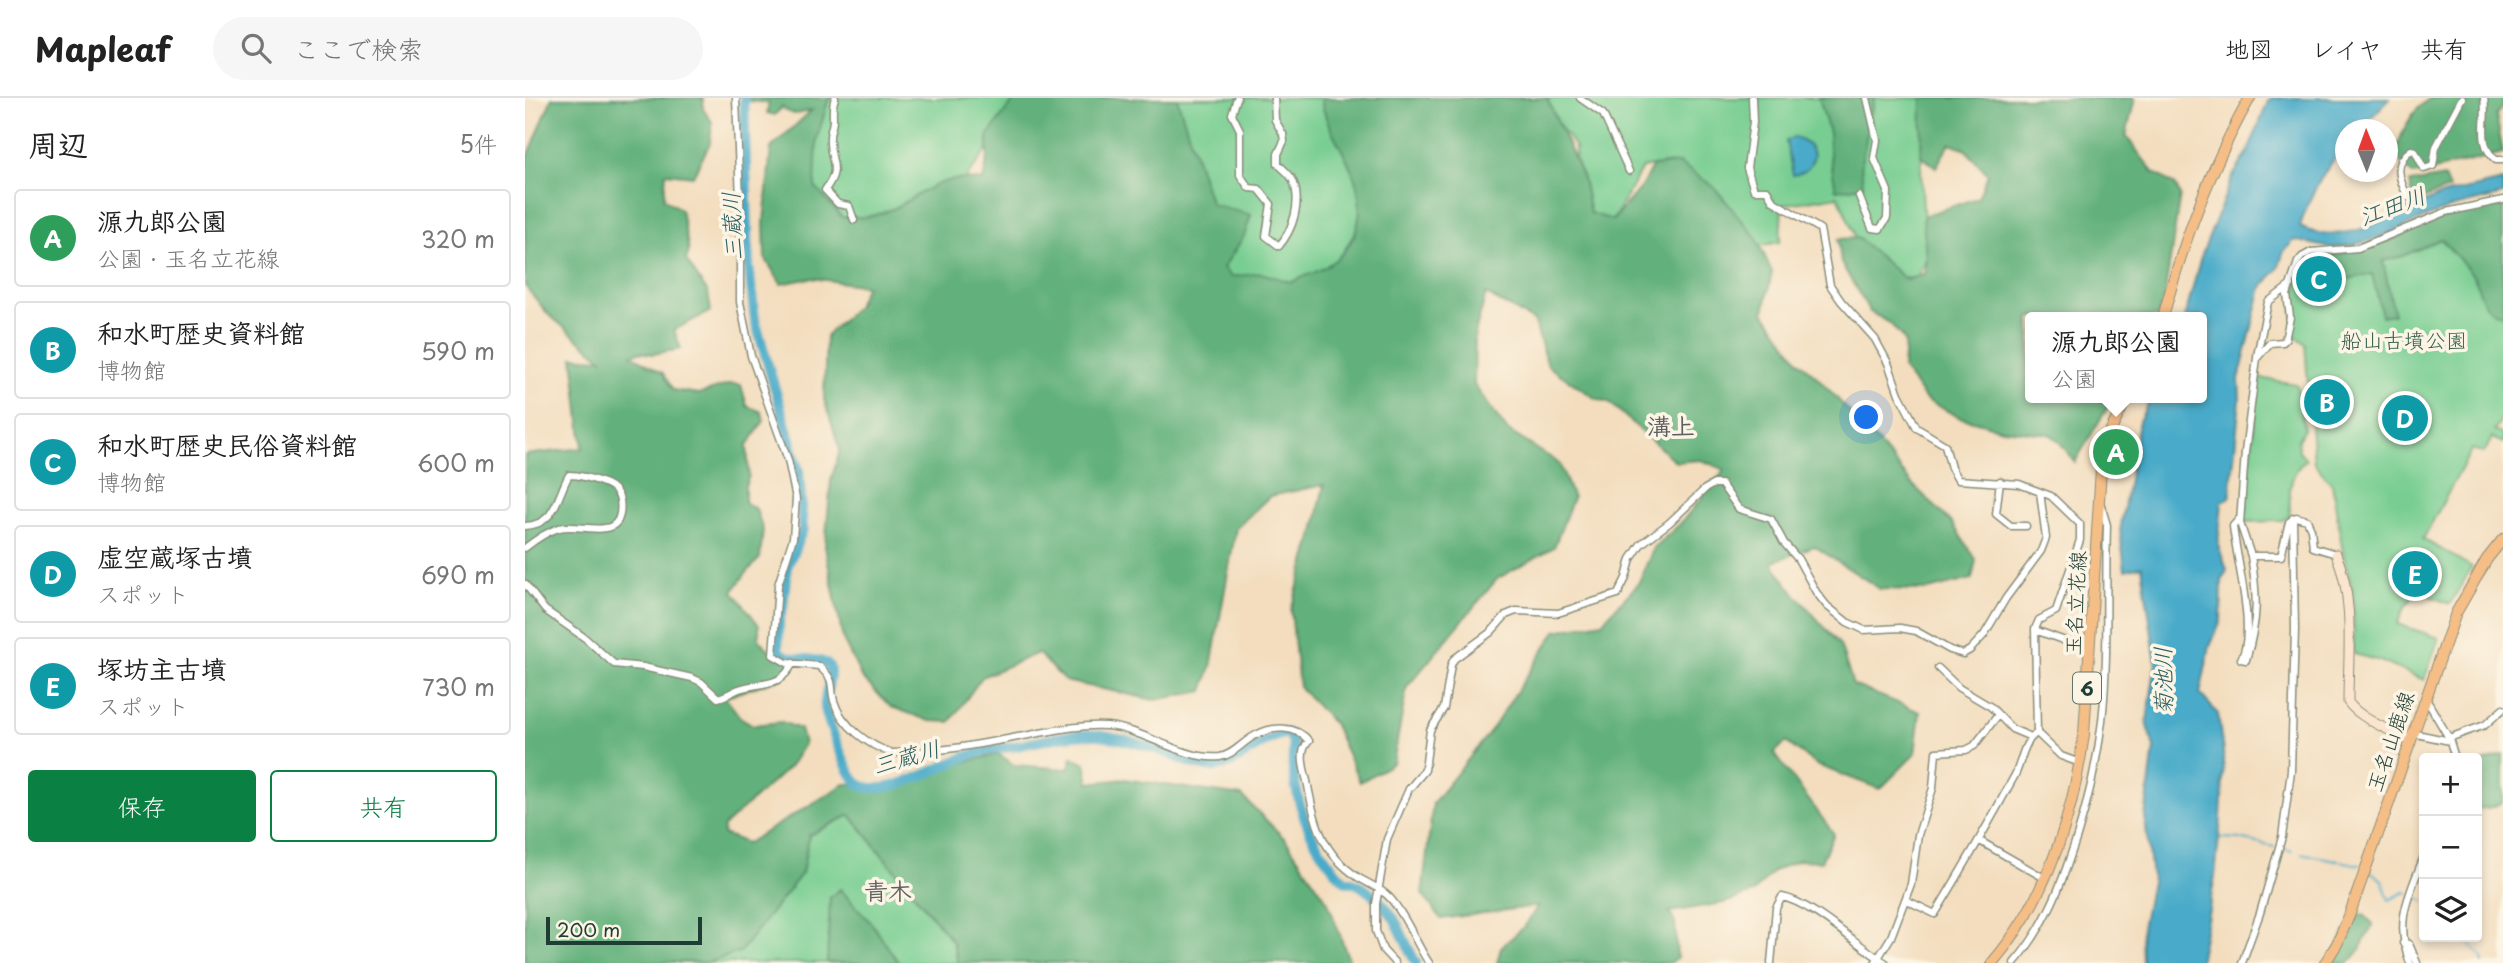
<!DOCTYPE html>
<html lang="ja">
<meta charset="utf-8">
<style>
:root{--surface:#fff;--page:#f6f6f6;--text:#222;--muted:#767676;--line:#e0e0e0;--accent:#0b8043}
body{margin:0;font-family:"Playpen Sans","Klee One",sans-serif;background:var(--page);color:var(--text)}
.controls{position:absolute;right:21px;bottom:21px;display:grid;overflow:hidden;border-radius:7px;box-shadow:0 4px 10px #0003}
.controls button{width:63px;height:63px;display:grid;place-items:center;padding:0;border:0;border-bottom:2px solid var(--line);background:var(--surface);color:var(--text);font:35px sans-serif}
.compass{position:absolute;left:1810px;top:21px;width:63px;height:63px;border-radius:50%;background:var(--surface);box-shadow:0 4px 10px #0003;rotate:359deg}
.scale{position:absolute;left:21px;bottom:18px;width:156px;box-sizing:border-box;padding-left:7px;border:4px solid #1f3d34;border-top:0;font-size:19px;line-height:24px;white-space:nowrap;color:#1f3d34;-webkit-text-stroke:5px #fcf5e5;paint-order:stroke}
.you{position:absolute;left:1342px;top:320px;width:24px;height:24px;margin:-18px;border:5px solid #fff;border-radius:50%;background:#1a73e8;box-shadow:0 0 0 10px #1a73e833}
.badge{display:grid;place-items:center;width:46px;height:46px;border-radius:50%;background:var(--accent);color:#fff;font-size:23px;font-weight:700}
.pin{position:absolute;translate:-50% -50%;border:4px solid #fff;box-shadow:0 2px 7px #0006}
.popup{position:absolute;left:1500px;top:214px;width:182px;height:91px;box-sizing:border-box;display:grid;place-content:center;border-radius:7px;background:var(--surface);filter:drop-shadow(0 2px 5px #0005);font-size:23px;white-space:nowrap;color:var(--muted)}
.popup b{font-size:26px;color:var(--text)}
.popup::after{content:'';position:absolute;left:50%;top:100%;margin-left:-14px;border:14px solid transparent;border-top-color:var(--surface)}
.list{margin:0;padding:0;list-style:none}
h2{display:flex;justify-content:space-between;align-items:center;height:91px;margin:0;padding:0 28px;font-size:30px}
h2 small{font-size:23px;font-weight:400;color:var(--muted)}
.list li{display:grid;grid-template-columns:46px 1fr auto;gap:21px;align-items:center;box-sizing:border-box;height:98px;margin:0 14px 14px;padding:0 14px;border:2px solid var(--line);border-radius:7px}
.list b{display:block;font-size:26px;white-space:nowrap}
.list p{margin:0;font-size:23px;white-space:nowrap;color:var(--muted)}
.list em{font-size:23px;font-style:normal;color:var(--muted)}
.actions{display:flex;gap:14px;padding:21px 28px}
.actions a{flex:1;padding:16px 0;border:2px solid var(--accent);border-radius:7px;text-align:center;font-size:24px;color:var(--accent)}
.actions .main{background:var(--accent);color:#fff}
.icon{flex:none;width:38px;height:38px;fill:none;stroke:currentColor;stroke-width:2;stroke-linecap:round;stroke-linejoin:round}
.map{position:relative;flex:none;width:1978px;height:865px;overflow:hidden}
header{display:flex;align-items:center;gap:42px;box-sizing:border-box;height:98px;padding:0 35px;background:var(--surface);border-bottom:2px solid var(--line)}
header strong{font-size:33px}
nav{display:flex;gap:38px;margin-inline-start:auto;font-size:24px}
.search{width:490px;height:63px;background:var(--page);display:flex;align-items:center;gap:18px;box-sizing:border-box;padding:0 24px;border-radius:38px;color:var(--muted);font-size:26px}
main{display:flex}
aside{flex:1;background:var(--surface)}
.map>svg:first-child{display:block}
.green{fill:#78ce92;stroke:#4c8663;stroke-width:2}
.forest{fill:#62b17c;stroke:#407758;stroke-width:2}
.water{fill:#4aabc9;stroke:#34747e;stroke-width:2}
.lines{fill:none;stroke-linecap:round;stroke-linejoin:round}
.stream{stroke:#4aabc9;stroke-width:2}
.river{stroke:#4aabc9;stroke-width:10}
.street-casing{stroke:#898d79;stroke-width:9}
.secondary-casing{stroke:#898d79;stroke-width:11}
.primary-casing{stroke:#898d79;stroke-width:12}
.street{stroke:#fff;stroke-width:6}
.secondary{stroke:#fbe5cf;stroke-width:9}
.primary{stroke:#f6be87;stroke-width:10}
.labels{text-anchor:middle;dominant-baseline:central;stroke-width:7;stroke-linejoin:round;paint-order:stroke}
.shield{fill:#fcf5e5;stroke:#617469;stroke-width:2}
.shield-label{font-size:19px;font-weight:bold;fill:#1f3d34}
.park-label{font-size:21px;fill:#35614c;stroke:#fcf5e5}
.street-label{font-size:21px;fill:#1f3d34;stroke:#fcf5e5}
.water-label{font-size:23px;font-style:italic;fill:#2c5e61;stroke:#fcf5e5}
.quarter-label{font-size:24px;font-weight:bold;fill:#5e5f61;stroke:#fcf5e5}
</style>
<header>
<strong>Mapleaf</strong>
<div class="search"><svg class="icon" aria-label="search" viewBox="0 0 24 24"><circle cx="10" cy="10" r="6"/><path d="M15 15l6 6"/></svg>ここで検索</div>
<nav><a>地図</a><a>レイヤ</a><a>共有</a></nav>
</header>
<main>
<aside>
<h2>周辺<small>5件</small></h2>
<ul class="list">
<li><span class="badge" style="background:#2e9e5b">A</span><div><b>源九郎公園</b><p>公園 · 玉名立花線</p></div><em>320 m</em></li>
<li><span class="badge" style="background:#0f9aa8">B</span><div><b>和水町歴史資料館</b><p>博物館</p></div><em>590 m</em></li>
<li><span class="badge" style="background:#0f9aa8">C</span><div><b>和水町歴史民俗資料館</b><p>博物館</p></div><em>600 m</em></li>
<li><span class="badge" style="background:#0f9aa8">D</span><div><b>虚空蔵塚古墳</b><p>スポット</p></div><em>690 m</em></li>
<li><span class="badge" style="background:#0f9aa8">E</span><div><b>塚坊主古墳</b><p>スポット</p></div><em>730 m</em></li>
</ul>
<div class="actions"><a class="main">保存</a><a>共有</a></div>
</aside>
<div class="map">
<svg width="1978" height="865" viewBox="0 0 1978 865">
<rect width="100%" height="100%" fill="#fcf5e5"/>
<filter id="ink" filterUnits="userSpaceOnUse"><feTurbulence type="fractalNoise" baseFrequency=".0143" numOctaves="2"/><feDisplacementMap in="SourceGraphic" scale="14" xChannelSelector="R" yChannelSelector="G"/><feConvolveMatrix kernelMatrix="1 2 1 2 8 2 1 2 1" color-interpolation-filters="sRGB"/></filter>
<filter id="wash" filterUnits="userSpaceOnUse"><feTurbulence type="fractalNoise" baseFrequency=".00686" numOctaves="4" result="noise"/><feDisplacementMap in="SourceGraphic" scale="28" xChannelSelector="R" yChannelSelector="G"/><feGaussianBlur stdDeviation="1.57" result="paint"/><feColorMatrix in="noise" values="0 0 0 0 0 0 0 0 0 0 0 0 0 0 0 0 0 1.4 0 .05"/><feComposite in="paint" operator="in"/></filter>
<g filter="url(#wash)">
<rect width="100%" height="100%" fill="#f3ddbe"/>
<path class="green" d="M291 0H502L421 106 307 142 264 111Z
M638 0H814L847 105 799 187 681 185Z
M1015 0H1401L1396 75 1401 161 1391 181 1346 176 1313 98 1257 107 1255 144 1224 150 1145 65 1117 70 1088 122 1052 113 1050 49Z
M1978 110V318L1969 333 1978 337V345L1967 340 1959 355 1947 351 1898 441 1947 469 1925 506 1894 494 1881 507 1872 526 1914 540 1899 582 1855 563 1829 556 1828 495 1818 455 1807 386 1789 365 1780 246 1768 236 1769 198 1780 163Z
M1734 280 1772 286 1779 331 1773 342 1774 353 1781 361C1763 377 1764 395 1765 417L1756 423 1719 424Z
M325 717 428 844 433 865H153L184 864 215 854 277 775 284 737Z"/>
<path class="forest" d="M27 0H178V11L187 24 185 45 168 78 141 75 139 100 156 112 164 153 161 162 183 195 186 213 149 232 156 251 128 256 114 254 107 257 138 275 148 292 174 296 206 286 216 287 222 308 237 314 239 323 222 348 224 378 220 388V405L231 411 238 432 235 460 222 474 208 493 234 527V542L241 549 268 565 257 580 200 599 215 619 228 627 257 624 275 631 279 646 265 668 199 728 198 736 222 745 320 686H334L343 690 382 686 411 676 431 666 474 656 489 667 542 671 545 668 547 659 560 665 564 685 599 681 717 698 760 741 803 804 825 865H433L428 844 325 717 284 737 277 775 215 854 184 864 0 865V357L58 350 48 259 77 261 23 216 0 188V66Z
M224 0H304L292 40 290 89 317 119C326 119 336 120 345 118 391 110 401 73 458 83L463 59V37L491 0H652L686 106 726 117 719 138 698 170 706 179 736 175 766 184C777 179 790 175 800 169 840 145 842 103 823 64 813 43 799 23 796 0H1022L1058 80 1065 115 1088 122 1116 89 1128 68 1154 65 1189 89 1231 139 1247 174 1239 214 1275 264 1292 279 1352 343 1387 386 1427 425 1451 462 1447 481 1403 492 1355 491 1289 448 1247 464 1265 490 1315 547 1328 587 1395 614 1390 656 1355 691 1292 667 1261 644 1249 655 1309 736 1296 763 1274 762 1249 773 1228 795 1199 805 1144 814 1150 824 1152 860 1146 865H972L976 849 999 829 1013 808 916 821 897 796 908 705 966 633 1031 533 1077 524 1113 486 1129 449 1155 426 1200 372 1176 362 1151 364 1084 304 1070 300 1023 268 1009 223 961 196 950 235 949 287 982 332 1034 365 1048 400 1029 449 972 481 882 589 868 665 835 684 808 625 774 589 766 512 790 430 799 387 745 398 711 430 686 569 678 593 629 602 540 583 513 555 457 579 425 624 405 623 366 609 337 580 318 542 300 449 306 382 315 352 299 301 301 238 331 209 341 188 287 180 256 186 240 160 239 124 246 50 287 12C274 15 268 20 257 9L250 17 242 15 244 5 225 3Z
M1294 0H1349L1336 66 1338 88 1311 92 1305 58 1304 35Z
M1397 0H1610L1601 38 1628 74 1650 87 1655 97 1639 201 1632 219H1505V300H1588L1550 364 1533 342 1524 336 1477 331 1434 319 1401 302 1378 271 1380 243 1365 225 1345 214 1316 165 1313 141 1333 140 1381 182 1399 176 1401 161 1398 118 1453 100 1463 76 1439 50 1425 45 1411 69 1396 58Z
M1905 0H1978V8L1971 17 1978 55 1889 77C1867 61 1869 52 1880 30 1888 15 1891 11 1905 0Z
M1919 79 1924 91 1889 104 1885 85Z
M1978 107V216C1952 213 1958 189 1946 175 1937 163 1926 153 1916 141L1878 158 1858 163 1869 216 1857 218 1847 176 1818 182 1814 173H1804L1807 158 1864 143 1901 125 1933 115Z
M1978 657V704L1968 709 1952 711V666Z
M315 791 347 826 374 865H302L305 799Z
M1829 815 1839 817 1848 826 1833 855 1824 865H1805Z"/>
<path class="water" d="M1746 0H1865L1835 31 1820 32V48C1800 71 1783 99 1775 129 1822 153 1873 110 1919 97 1938 91 1958 88 1978 83V97L1925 110 1849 141 1826 147 1806 150 1769 142 1759 153 1753 171 1737 189 1714 281 1715 302 1705 399 1697 404 1693 447 1702 472 1697 483 1696 523 1685 548 1675 596 1693 616 1699 662 1696 720 1690 778 1674 865H1617L1616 835 1627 779 1620 720 1629 650 1622 623 1631 565 1617 468 1600 472 1595 433 1614 323 1626 300H1677V219H1660L1676 159 1708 78 1723 54 1743 3Z
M1269 39 1284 47 1289 58C1285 70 1281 75 1268 77L1261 43Z"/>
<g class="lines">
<path class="stream" d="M1695 740 1715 741 1749 749
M1758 751 1768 753
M1776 755 1835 767
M1845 773 1857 782 1864 802 1880 794 1883 795
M1888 797 1899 803
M1938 839 1957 859 1958 865"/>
<path class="river" d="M219 0 224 169 230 222 274 373 278 431 262 469 258 509 254 521 253 553C267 566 289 556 304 568 308 580 299 595 300 609 302 622 323 679 334 686 362 703 422 663 449 656 464 651 481 650 496 647 525 641 556 632 585 639 600 642 617 646 631 651 650 657 672 671 692 669 716 666 736 639 763 635 772 646 766 658 768 671 773 714 790 754 821 784 829 783 834 787 841 792 873 814 874 834 891 865"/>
</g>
</g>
<g filter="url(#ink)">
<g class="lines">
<defs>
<path id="street" d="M211 0 215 102V204L226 258 263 362 271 401 268 440 253 487 248 557 262 565 294 568C312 585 304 584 309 603 316 627 344 648 367 655 409 655 451 647 493 639 522 634 552 626 582 628 619 631 659 663 695 659 709 657 718 643 731 637 748 628 771 627 784 643 773 653 779 671 782 683 790 725 796 755 834 780 844 786 857 791 865 800 882 819 890 844 904 865
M310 0C307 7 308 14 308 22 308 28 305 33 305 39 303 63 318 68 300 92L313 106 324 108 329 122
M712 0 707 16 715 32V77L724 90 734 91 746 106 741 138 754 148C768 132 777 104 768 83 766 77 758 71 753 66V56L759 43 758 36 750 22 749 0
M1055 0 1078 16 1104 73
M1227 0 1228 24 1222 70 1229 92H1242L1248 103 1295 131 1305 187 1316 203 1350 241 1363 265 1374 296 1392 330 1420 347 1426 370 1433 382 1494 386 1526 398 1555 426V442L1531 513 1514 522 1510 531 1512 635 1536 658 1555 665
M1959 0C1963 21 1951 46 1971 62H1978
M1334 98 1347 130 1355 131 1362 120 1363 93 1349 60 1352 42 1342 0
M1883 99C1874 82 1868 64 1886 52L1890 53 1899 71 1908 68 1911 49 1937 0
M1732 258 1743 204 1766 187
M1475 383 1471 416 1486 428H1501
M1715 420 1708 428C1711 460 1732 535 1716 561L1721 562C1733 522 1733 500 1726 458
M0 428C31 427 32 398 44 377 57 377 69 381 81 386 88 389 93 394 95 402 101 447 58 424 34 430 21 434 10 442 0 450
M1811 456 1788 449 1786 431 1782 422 1771 419 1764 424 1756 458H1726L1715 425 1720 354 1732 260 1745 245 1758 244 1760 242 1765 219 1762 197 1773 164 1777 159 1786 154 1833 150 1921 114 1978 102
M1543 477 1569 488
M0 486 20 512 60 540 89 566 118 569 167 580 176 584 193 600C201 598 207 594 214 591 237 583 255 591 268 565
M1510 532 1565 552
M1413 570 1434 590 1466 609 1487 631 1506 639
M1901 601 1924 640 1930 660
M1887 635 1925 643
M1924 640 1960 627 1978 611
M1455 743 1521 781
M1381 802 1410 816C1438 770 1464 725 1490 677 1497 663 1498 643 1512 635
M1878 845 1884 846 1892 865
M870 865 858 852 851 833V806L862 741 884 691 900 672 905 632 919 610 926 567 929 561 966 534 981 517 991 513 1033 515 1093 496 1101 480 1106 461 1116 446 1144 425 1180 391 1189 386H1196L1214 411 1246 421 1259 445 1273 461 1291 494 1302 508 1322 524 1339 532 1375 530 1391 533 1425 552 1438 556 1445 552 1459 537 1481 500 1516 453 1521 440 1515 394
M1246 865 1251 810 1257 799C1286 804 1334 849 1361 865
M1350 865 1366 839 1386 786 1393 737 1408 690 1411 654 1441 652 1449 648 1473 617
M1489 865C1514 837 1530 803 1542 768 1559 721 1571 673 1577 623 1584 559 1580 492 1582 427L1576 407
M1717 865 1735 815 1757 739 1766 673 1770 531 1768 420
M1885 865C1869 822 1884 798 1899 758"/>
<path id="secondary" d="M1811 456C1830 501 1823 556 1823 604 1834 620 1867 634 1885 641"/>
<path id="primary" d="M1638 219C1658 144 1686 68 1725 0
M1467 865C1522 801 1548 719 1559 636L1576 371 1584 336 1602 300
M1800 865 1812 846 1824 818 1931 515 1962 461 1978 441"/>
</defs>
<use href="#street" class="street-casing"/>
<use href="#secondary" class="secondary-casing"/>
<use href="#primary" class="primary-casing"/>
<use href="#street" class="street"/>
<use href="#secondary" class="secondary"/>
<use href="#primary" class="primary"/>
</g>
</g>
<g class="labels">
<rect class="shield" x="1548" y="574.5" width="28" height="31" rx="5"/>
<g class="shield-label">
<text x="1562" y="590">6</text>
</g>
<g class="park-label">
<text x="1879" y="241">船山古墳公園</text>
</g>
<g class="street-label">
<text transform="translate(1549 505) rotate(-87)">玉名立花線</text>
<text transform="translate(1864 643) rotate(-71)">玉名山鹿線</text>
</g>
<g class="water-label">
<text transform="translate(1867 107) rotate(-20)">江田川</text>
<text transform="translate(206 128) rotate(-93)">三蔵川</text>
<text transform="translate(1637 583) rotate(-91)">菊池川</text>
<text transform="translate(381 658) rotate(-16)">三蔵川</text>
</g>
<g class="quarter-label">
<text x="1146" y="327">溝上</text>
<text x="363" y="792">青木</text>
</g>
</g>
</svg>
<div class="controls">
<button>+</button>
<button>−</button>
<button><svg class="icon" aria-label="layers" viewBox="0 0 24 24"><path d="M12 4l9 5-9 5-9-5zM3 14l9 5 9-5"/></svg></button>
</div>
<svg class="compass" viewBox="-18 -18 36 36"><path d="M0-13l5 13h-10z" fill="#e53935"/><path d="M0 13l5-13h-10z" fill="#767676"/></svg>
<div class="scale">200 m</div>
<div class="you"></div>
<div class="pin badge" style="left:1591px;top:354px;background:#2e9e5b">A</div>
<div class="popup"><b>源九郎公園</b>公園</div>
<div class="pin badge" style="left:1802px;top:304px;background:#0f9aa8">B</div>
<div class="pin badge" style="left:1794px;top:181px;background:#0f9aa8">C</div>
<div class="pin badge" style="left:1880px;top:320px;background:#0f9aa8">D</div>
<div class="pin badge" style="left:1890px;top:476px;background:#0f9aa8">E</div>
</div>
</main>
